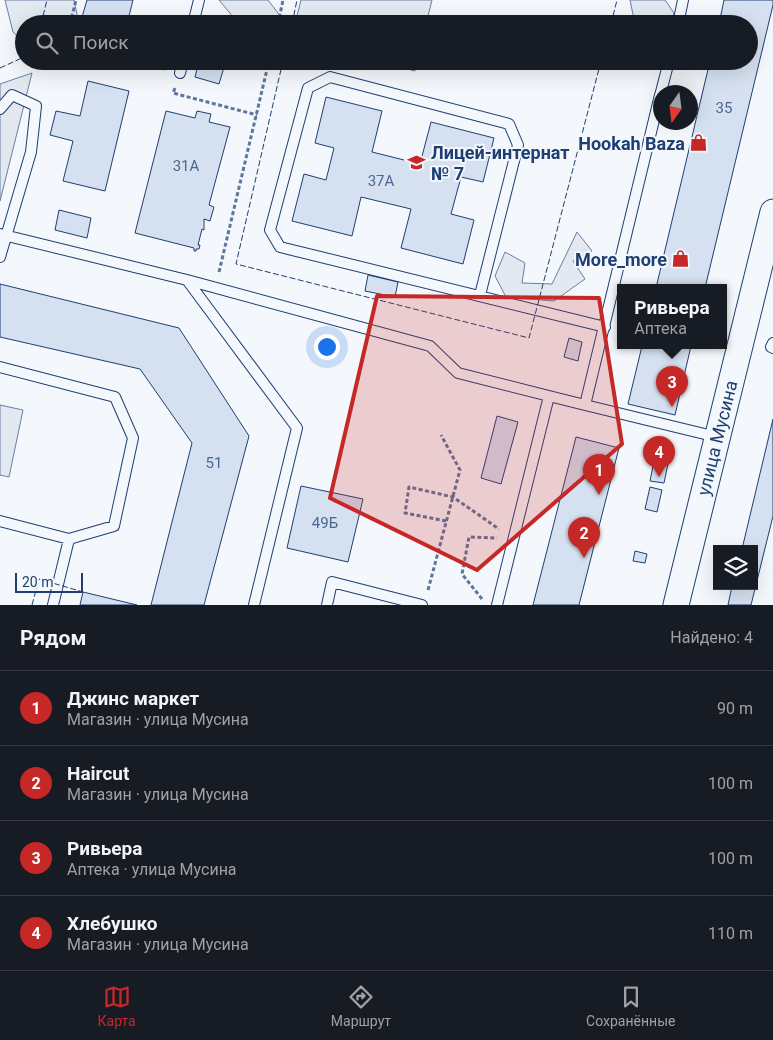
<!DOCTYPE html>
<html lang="ru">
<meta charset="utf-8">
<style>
:root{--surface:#171b24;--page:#242831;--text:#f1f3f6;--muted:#9ea1a6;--line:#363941;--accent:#c62828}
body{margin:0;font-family:Roboto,sans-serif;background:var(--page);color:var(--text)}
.controls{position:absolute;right:15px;bottom:15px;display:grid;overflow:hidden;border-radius:0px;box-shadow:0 5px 20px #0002}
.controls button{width:45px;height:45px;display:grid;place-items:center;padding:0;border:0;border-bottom:1px solid var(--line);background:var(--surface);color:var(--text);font:25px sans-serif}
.compass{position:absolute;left:653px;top:85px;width:45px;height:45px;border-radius:50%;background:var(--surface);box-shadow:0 5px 20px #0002;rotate:194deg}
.scale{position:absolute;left:15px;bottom:12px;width:68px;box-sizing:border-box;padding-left:5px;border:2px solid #1d3f73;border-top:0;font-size:14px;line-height:18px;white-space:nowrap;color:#1d3f73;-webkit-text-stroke:4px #f4f7fb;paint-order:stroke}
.you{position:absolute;left:326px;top:346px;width:18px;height:18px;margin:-12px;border:4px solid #fff;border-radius:50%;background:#1a73e8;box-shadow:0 0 0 8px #1a73e833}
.badge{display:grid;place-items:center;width:32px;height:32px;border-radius:50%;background:var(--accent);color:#fff;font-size:16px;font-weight:700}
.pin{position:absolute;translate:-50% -41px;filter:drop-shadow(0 1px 2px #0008)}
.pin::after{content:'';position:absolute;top:26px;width:18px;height:15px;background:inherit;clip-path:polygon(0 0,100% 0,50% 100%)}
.popup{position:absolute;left:617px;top:284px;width:110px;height:65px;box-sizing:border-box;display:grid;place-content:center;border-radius:0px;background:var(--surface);filter:drop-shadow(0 1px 4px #0005);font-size:16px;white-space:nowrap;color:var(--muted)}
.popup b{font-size:19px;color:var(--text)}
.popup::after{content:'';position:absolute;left:50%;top:100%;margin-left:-10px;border:10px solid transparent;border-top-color:var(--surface)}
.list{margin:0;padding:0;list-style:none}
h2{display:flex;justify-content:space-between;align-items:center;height:65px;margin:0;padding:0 20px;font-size:21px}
h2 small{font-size:16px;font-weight:400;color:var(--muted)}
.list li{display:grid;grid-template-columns:32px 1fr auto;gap:15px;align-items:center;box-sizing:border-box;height:75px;padding:0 20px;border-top:1px solid var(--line)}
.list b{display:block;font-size:19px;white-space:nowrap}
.list p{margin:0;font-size:16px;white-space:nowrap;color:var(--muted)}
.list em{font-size:16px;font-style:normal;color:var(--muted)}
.icon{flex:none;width:28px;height:28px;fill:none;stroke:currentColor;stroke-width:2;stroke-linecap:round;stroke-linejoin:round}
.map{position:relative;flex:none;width:773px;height:605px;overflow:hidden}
.search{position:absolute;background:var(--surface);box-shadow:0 5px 20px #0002;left:15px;right:15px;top:15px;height:55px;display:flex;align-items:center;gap:12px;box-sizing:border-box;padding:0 18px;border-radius:28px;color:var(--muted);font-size:19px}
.sheet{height:365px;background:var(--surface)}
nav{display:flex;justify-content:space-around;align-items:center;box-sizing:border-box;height:70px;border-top:1px solid var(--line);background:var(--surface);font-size:14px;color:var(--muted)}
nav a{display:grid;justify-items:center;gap:2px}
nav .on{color:var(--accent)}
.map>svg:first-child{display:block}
.green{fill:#e3e9f0;stroke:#687fa3}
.parking{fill:#e3e8f0;stroke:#687fa3}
.building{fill:#d5e0f0;stroke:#1d3f73}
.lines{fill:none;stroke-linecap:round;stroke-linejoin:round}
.service-casing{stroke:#1d3f73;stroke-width:12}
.tertiary-casing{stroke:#1d3f73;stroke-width:27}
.path{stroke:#5e769c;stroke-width:3;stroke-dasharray:4 2.5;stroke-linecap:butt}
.service{stroke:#f4f7fb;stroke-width:10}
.tertiary{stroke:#f4f7fb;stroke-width:25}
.fence{stroke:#1d3f73;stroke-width:1;stroke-dasharray:6 2.5;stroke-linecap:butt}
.marked{fill:#c62828;fill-opacity:0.2;stroke:#c62828;stroke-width:4;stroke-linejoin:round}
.labels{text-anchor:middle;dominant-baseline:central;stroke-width:4;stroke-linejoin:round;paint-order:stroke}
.number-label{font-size:15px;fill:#4b6792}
.poi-label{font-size:18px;font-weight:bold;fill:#1d3f73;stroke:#f4f7fb;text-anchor:end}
.street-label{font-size:18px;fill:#1d3f73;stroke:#f4f7fb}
</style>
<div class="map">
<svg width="773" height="605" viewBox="0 0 773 605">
<rect width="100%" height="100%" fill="#f4f7fb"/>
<path class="green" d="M5 0H74L79 24H24V43L13 32Z
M219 0H268L281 17 274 24H239Z
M301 0H432L426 24H295Z
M630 0H665L674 13 670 24H635Z
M373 61H417L415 71Z
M577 232 592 251 573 261 585 279 554 301 506 297 495 276 505 252 525 263 522 283 552 284Z
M0 405 23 410 9 477 0 475Z"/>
<path class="parking" d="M32 73 0 201V84Z"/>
<path class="building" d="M87 0H133L127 24H110L82 17Z
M724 0H773V5L705 288H656L710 61H749V24H719Z
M199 61H215L225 64 219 84 195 77Z
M88 81 129 91 105 191 63 181 73 141 50 135 56 111 80 116Z
M326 97 382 111 372 152 420 164 431 122 494 138 483 182 461 177 451 214 474 220 463 264 401 248 411 209 361 197 352 236 292 221 304 174 326 180 334 148 315 143Z
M166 111 195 118 197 111 211 114 209 122 230 127 209 205 214 207 210 221 204 219V230L202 229 198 245H200L199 249H196V251H194V248L135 233Z
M59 210 91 218 87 238 55 230Z
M368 275 398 282 395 297 365 291Z
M0 284 179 328 249 436 204 605H151L192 443 140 369 0 337Z
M569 338 582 342 578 361 564 357Z
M642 346H691L675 415 628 404Z
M497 416 518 422 501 484 481 478Z
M773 419V516L751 605H728L732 586H754V549H742Z
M576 437 619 448 579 605H533Z
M655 456 669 459 664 483 650 481Z
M301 486 363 499 348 562 287 548Z
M650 487 662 490 657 512 645 509Z
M635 551 647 554 645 563 633 561Z
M83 592 137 605H80Z"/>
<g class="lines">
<defs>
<path id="service" d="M193 24 199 0
M678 24 683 0
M180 73 183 61
M661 92 669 61
M0 109 12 95 36 106 31 152 0 257
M0 234 187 280 297 428 254 605
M187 280 430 346 458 373 549 396
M480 295 518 145 509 124 330 77 308 88 270 230 280 247 605 327
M773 343 771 347 773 348
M0 367 115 397 133 438 114 526 69 539 0 521
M585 405 717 437
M53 605 69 539
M327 605 332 582 422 605
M497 605 549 396 585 405 660 95"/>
<path id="tertiary" d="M676 605 773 212"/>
</defs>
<use href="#service" class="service-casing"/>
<use href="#tertiary" class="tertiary-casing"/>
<path class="path" d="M70 24 76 0
M278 24 283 0
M131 61 165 69
M175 88 173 93 257 115
M219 272 269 61
M446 521 405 513 409 487 453 497 499 529
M428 590 460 470 441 435
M482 599 462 574 469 537 497 538"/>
<use href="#service" class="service"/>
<use href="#tertiary" class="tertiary"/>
<path class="fence" d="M41 24 47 0
M292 24 297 0
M611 24 617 0
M283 61 236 264 529 338 601 61
M0 68 24 57
M32 605 39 579 83 592"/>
</g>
<path class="marked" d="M377 296 599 298 622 444 477 570 330 498Z"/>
<defs>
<symbol id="shop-bare" viewBox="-9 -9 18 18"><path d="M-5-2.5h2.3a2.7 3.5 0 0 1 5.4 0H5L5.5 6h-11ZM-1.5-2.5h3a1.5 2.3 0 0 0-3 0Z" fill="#c62828" stroke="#f4f7fb" stroke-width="2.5" paint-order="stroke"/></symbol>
<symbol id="school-bare" viewBox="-9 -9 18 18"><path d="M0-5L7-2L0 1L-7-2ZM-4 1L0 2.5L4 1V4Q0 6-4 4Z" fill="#c62828" stroke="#f4f7fb" stroke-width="2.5" paint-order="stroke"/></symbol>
</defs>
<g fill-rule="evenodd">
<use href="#shop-bare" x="686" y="130" width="25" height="25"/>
<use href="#school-bare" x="404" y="150" width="25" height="25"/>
<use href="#shop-bare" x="668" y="246" width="25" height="25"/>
</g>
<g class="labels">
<g class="number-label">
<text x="724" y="108">35</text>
<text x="186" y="166">31А</text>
<text x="381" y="181">37А</text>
<text x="214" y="463">51</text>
<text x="325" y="523">49Б</text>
</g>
<g class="poi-label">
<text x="685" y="143">Hookah Baza</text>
<text x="431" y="152" text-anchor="start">Лицей-интернат<tspan x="431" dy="21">№ 7</tspan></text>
<text x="667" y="259">More_more</text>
</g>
<g class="street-label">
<text transform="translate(717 438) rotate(-76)">улица Мусина</text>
</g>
</g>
</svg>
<div class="controls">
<button><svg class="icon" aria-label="layers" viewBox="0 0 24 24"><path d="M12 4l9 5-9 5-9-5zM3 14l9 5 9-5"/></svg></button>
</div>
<svg class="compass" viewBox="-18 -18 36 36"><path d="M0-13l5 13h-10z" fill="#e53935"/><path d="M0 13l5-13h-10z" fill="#9ea1a6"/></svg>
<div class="scale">20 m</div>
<div class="you"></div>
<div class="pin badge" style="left:599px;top:495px">1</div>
<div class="pin badge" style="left:584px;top:558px">2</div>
<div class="pin badge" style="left:672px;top:407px">3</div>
<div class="popup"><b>Ривьера</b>Аптека</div>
<div class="pin badge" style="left:659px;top:477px">4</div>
<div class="search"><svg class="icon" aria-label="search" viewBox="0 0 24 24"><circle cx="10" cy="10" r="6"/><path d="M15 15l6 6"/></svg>Поиск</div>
</div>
<section class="sheet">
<h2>Рядом<small>Найдено: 4</small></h2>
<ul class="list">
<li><span class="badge">1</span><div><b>Джинс маркет</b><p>Магазин · улица Мусина</p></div><em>90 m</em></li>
<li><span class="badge">2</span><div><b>Haircut</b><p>Магазин · улица Мусина</p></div><em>100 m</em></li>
<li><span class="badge">3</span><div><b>Ривьера</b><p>Аптека · улица Мусина</p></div><em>100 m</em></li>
<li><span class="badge">4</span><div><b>Хлебушко</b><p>Магазин · улица Мусина</p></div><em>110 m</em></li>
</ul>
</section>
<nav>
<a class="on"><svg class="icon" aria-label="map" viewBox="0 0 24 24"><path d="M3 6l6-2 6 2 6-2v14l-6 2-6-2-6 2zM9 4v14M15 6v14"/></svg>Карта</a>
<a><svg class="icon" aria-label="directions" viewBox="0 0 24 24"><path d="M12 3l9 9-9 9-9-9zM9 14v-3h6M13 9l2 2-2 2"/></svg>Маршрут</a>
<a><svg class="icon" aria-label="saved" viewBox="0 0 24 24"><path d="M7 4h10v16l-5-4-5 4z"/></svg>Сохранённые</a>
</nav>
